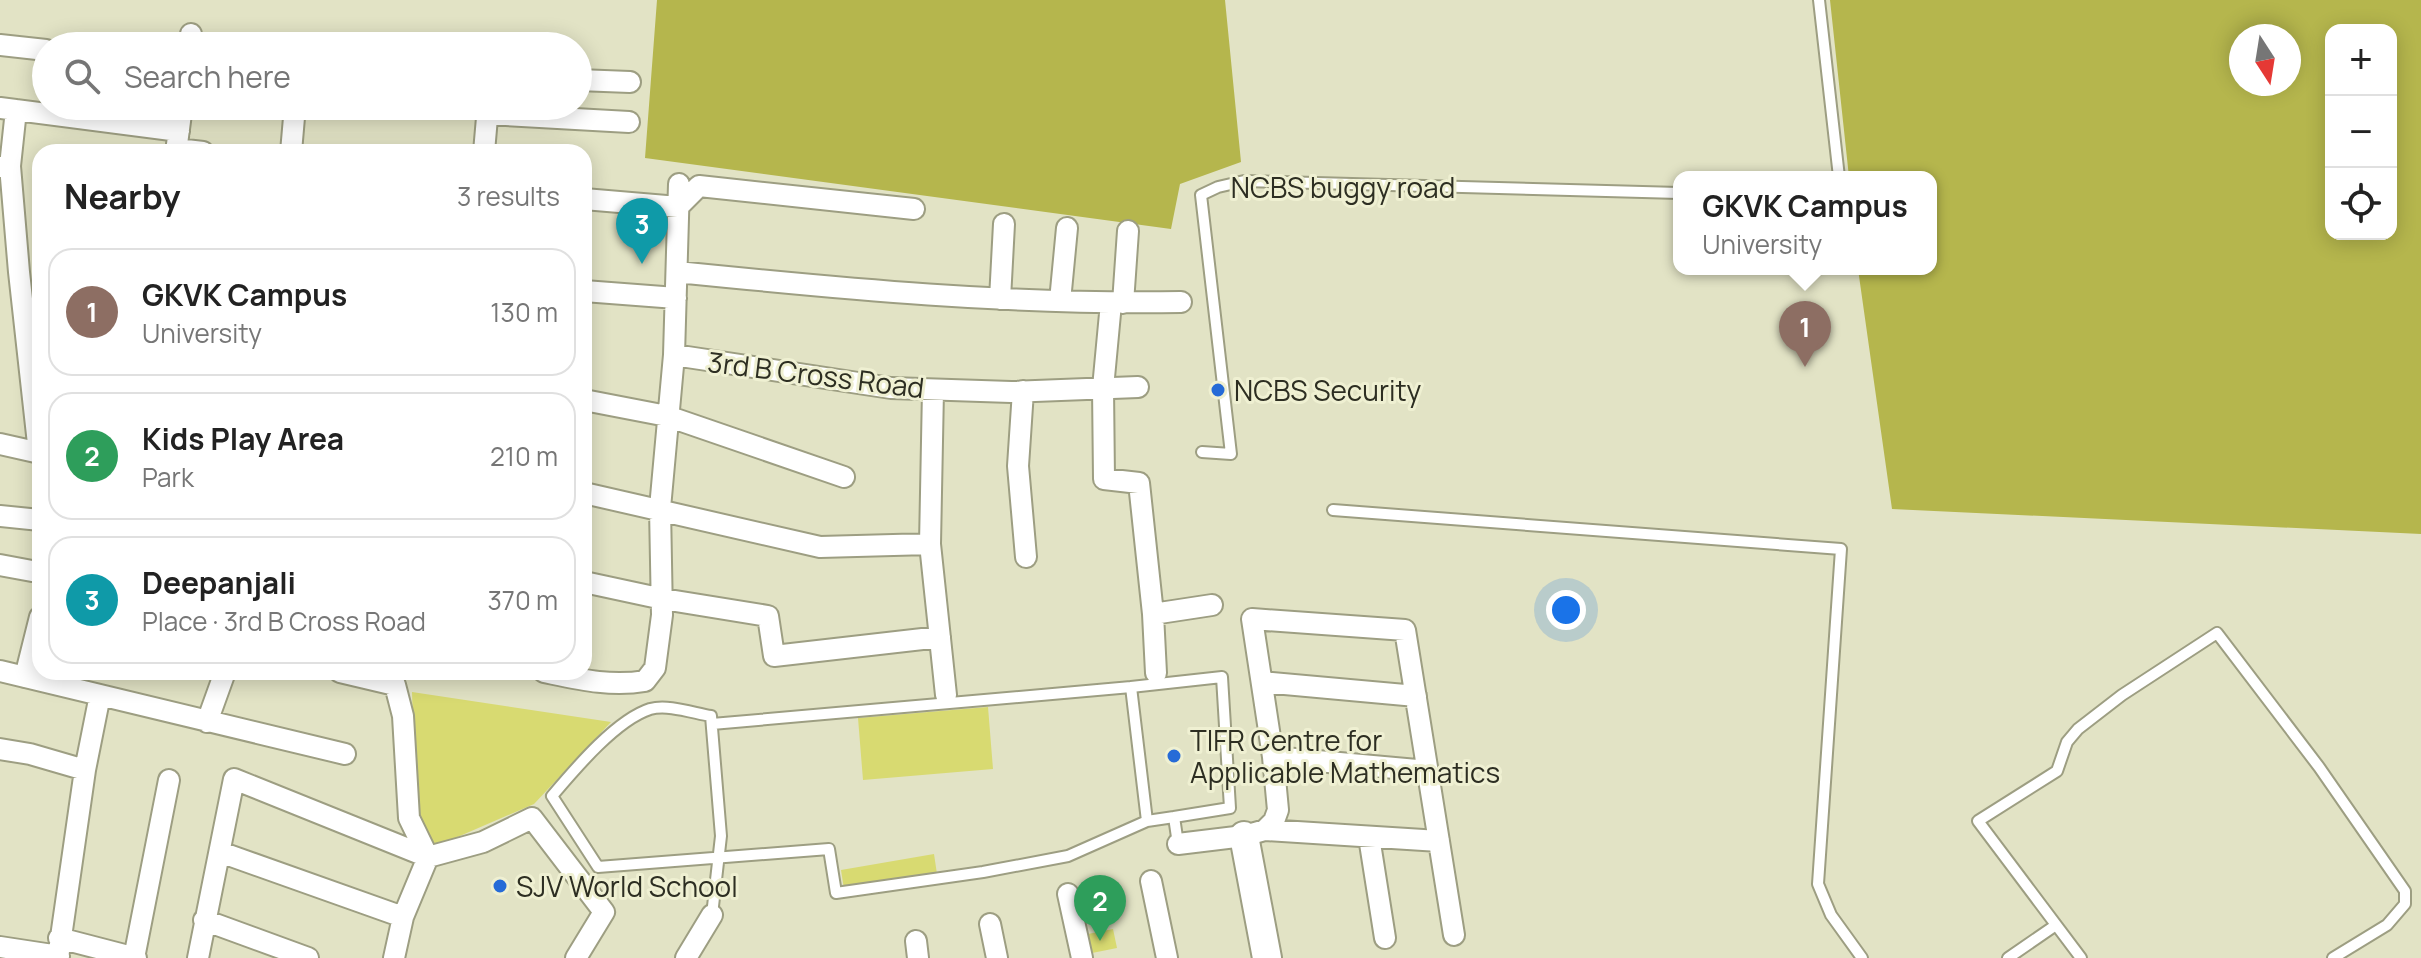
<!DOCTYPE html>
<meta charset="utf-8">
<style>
:root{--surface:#fff;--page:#f2f2f2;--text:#222;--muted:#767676;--line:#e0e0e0;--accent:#266bd7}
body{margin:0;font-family:Manrope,sans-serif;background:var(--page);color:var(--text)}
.controls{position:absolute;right:24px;top:24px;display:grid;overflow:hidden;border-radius:16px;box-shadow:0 4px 20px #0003}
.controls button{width:72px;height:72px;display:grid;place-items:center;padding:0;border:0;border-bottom:2px solid var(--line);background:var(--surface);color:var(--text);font:40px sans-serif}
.compass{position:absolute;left:2229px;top:24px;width:72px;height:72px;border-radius:50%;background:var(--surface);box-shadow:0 4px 20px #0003;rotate:168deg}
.you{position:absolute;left:1566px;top:610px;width:28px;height:28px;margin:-20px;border:6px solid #fff;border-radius:50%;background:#1a73e8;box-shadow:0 0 0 12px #1a73e833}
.badge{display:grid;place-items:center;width:52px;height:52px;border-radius:50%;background:var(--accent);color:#fff;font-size:26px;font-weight:700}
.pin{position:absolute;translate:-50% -66px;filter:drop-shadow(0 2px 4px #0008)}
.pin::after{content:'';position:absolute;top:42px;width:28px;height:24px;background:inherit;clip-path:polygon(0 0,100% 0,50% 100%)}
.popup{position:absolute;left:1673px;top:171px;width:264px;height:104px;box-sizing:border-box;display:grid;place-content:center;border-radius:16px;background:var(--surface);filter:drop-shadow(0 2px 6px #0005);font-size:26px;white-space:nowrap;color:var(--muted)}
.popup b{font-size:30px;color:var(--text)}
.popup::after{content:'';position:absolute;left:50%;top:100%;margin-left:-16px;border:16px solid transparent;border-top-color:var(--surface)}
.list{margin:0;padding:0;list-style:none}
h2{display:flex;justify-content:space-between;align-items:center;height:104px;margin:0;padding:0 32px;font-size:34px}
h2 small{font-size:26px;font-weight:400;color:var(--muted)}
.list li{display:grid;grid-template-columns:52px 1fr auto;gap:24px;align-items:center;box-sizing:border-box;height:128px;margin:0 16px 16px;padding:0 16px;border:2px solid var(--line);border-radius:24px}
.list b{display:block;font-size:30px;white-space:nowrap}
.list p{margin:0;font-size:26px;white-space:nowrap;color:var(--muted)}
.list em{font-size:26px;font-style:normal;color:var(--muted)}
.icon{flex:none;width:44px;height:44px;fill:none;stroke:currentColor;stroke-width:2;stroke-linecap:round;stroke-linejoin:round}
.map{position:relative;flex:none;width:2421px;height:958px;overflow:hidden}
.search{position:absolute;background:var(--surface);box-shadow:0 4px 20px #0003;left:32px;top:32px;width:560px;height:88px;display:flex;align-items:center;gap:20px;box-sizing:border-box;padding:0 28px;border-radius:44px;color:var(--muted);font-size:30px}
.panel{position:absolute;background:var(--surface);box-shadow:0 4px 20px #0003;left:32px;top:144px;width:560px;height:536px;border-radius:24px}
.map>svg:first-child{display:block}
.green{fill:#d8da71}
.forest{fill:#b5b64d;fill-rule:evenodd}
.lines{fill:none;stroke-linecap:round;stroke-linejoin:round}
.lane-casing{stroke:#9d9e82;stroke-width:14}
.street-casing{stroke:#9d9e82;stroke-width:24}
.secondary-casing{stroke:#9d9e82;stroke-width:32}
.lane{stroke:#fff;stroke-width:10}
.street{stroke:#fff;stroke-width:20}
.secondary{stroke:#fff;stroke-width:28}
.poi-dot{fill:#266bd7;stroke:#eff0d2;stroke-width:3}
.labels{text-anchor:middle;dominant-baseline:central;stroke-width:6;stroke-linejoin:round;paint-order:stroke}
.street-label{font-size:28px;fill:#2d2e22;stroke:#eff0d2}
.poi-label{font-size:28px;fill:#2d2e22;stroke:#eff0d2;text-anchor:start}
</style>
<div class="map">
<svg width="2421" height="958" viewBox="0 0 2421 958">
<rect width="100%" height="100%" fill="#e2e3c5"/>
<path class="green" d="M412 692 611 722 534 804 446 842 428 844 416 816Z
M988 707 993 769 863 780 858 718Z
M934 854 937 874 844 889 841 870Z
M1113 929 1117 948 1087 954 1083 935Z"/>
<path class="forest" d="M657 0H1225L1241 162 1180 184 1171 229 645 158Z
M1830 0H2421V534L1892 509 1858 269H1931V177H1849ZM2331 30H2391V234H2331ZM2241 36H2289V84H2241Z"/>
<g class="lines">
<defs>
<path id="lane" d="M1819 0 1839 177
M1202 452 1231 454 1201 195 1218 187 1244 181 1679 193
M1333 510 1841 549 1818 884 1831 915 1862 958
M712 724 1131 687
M1174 817 1230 808 1222 677 1131 687 1147 821 1174 817 1178 844
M712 915 721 836 711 716C693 713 668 704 650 709 616 720 575 769 552 796L598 867 829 849 836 893 983 872 1068 856 1147 821
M2008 958 2056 925
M2081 958 1978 821 2057 771 2067 742 2078 729 2122 695 2217 633 2319 767 2405 891V904L2387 925 2333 958"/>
<path id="street" d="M0 45 46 50
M189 46 191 34
M578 80 630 82
M0 108 179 131
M487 114 629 122
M177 149 203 152
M176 152 182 106
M291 152 295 106
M484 152 488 106
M10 166 16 110
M0 167 10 166 19 272 39 453
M584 199 678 207 699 186 914 209
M677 272C845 289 1012 305 1181 302
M584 291 676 298
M1000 299 1004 224
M1060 301 1067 228
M1111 303 1103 388 1104 479 1139 483 1153 614 1156 673
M1123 303 1128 231
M674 355 891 388 1011 392 1138 387
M933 390 930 544 946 695
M1023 391 1018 466 1026 557
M584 400 667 416 844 477
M0 444 40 453
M584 493 820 547 930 544
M0 516 40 520
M0 565 32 571
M584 582 663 599 768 616 774 656 940 637
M1153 614 1212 605
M0 671 345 754
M340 672 395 685 403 716 409 818 428 857
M544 672C578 679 610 687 645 681L655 668 662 615 660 508 674 355 679 184
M25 677 40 617
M1262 682 1416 696
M207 722 225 672
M0 749 30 754 85 770
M1273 757 1428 771
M1265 830 1439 841
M1369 837 1385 938
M1178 844 1244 836 1265 830 1274 821 1278 810 1273 757 1252 619 1405 630 1454 935
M220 852 403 917
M1151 881 1167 958
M1068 894 1082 958
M204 920 308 958
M990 924 997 958
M59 938 136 958
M916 941 918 958
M0 947 59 956
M58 958 85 770 100 695
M134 958 169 780
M198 958 234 779 428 857 483 842 532 818 604 912 576 958
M394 958 403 917 428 857
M686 958 712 915"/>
<path id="secondary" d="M1244 836 1267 958"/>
</defs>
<use href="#lane" class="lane-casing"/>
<use href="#street" class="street-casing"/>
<use href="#secondary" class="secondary-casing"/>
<use href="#lane" class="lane"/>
<use href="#street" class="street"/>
<use href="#secondary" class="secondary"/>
</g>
<g class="poi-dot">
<circle cx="1218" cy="390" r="8"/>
<circle cx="1174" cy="756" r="8"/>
<circle cx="500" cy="886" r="8"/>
</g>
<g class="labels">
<g class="street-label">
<text x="1343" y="187">NCBS buggy road</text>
<text transform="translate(816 374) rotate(7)">3rd B Cross Road</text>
</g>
<g class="poi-label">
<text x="1234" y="390">NCBS Security</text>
<text x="1190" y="740">TIFR Centre for<tspan x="1190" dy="32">Applicable Mathematics</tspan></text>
<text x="516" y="886">SJV World School</text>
</g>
</g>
</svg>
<div class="controls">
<button>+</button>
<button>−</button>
<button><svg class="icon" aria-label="locate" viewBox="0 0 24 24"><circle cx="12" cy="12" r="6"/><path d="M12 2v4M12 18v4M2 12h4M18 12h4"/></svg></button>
</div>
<svg class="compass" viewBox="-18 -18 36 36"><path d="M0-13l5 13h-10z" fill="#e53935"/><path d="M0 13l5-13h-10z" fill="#767676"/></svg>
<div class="you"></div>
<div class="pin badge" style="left:1805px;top:367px;background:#8d6e63">1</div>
<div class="popup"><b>GKVK Campus</b>University</div>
<div class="pin badge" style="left:1100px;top:941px;background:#2e9e5b">2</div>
<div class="pin badge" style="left:642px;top:264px;background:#0f9aa8">3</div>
<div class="search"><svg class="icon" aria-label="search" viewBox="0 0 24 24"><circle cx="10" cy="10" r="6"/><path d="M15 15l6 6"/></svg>Search here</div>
<section class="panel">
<h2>Nearby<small>3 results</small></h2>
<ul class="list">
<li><span class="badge" style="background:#8d6e63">1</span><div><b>GKVK Campus</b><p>University</p></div><em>130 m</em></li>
<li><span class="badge" style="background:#2e9e5b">2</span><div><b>Kids Play Area</b><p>Park</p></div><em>210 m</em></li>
<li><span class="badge" style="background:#0f9aa8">3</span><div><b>Deepanjali</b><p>Place · 3rd B Cross Road</p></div><em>370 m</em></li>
</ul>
</section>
</div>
